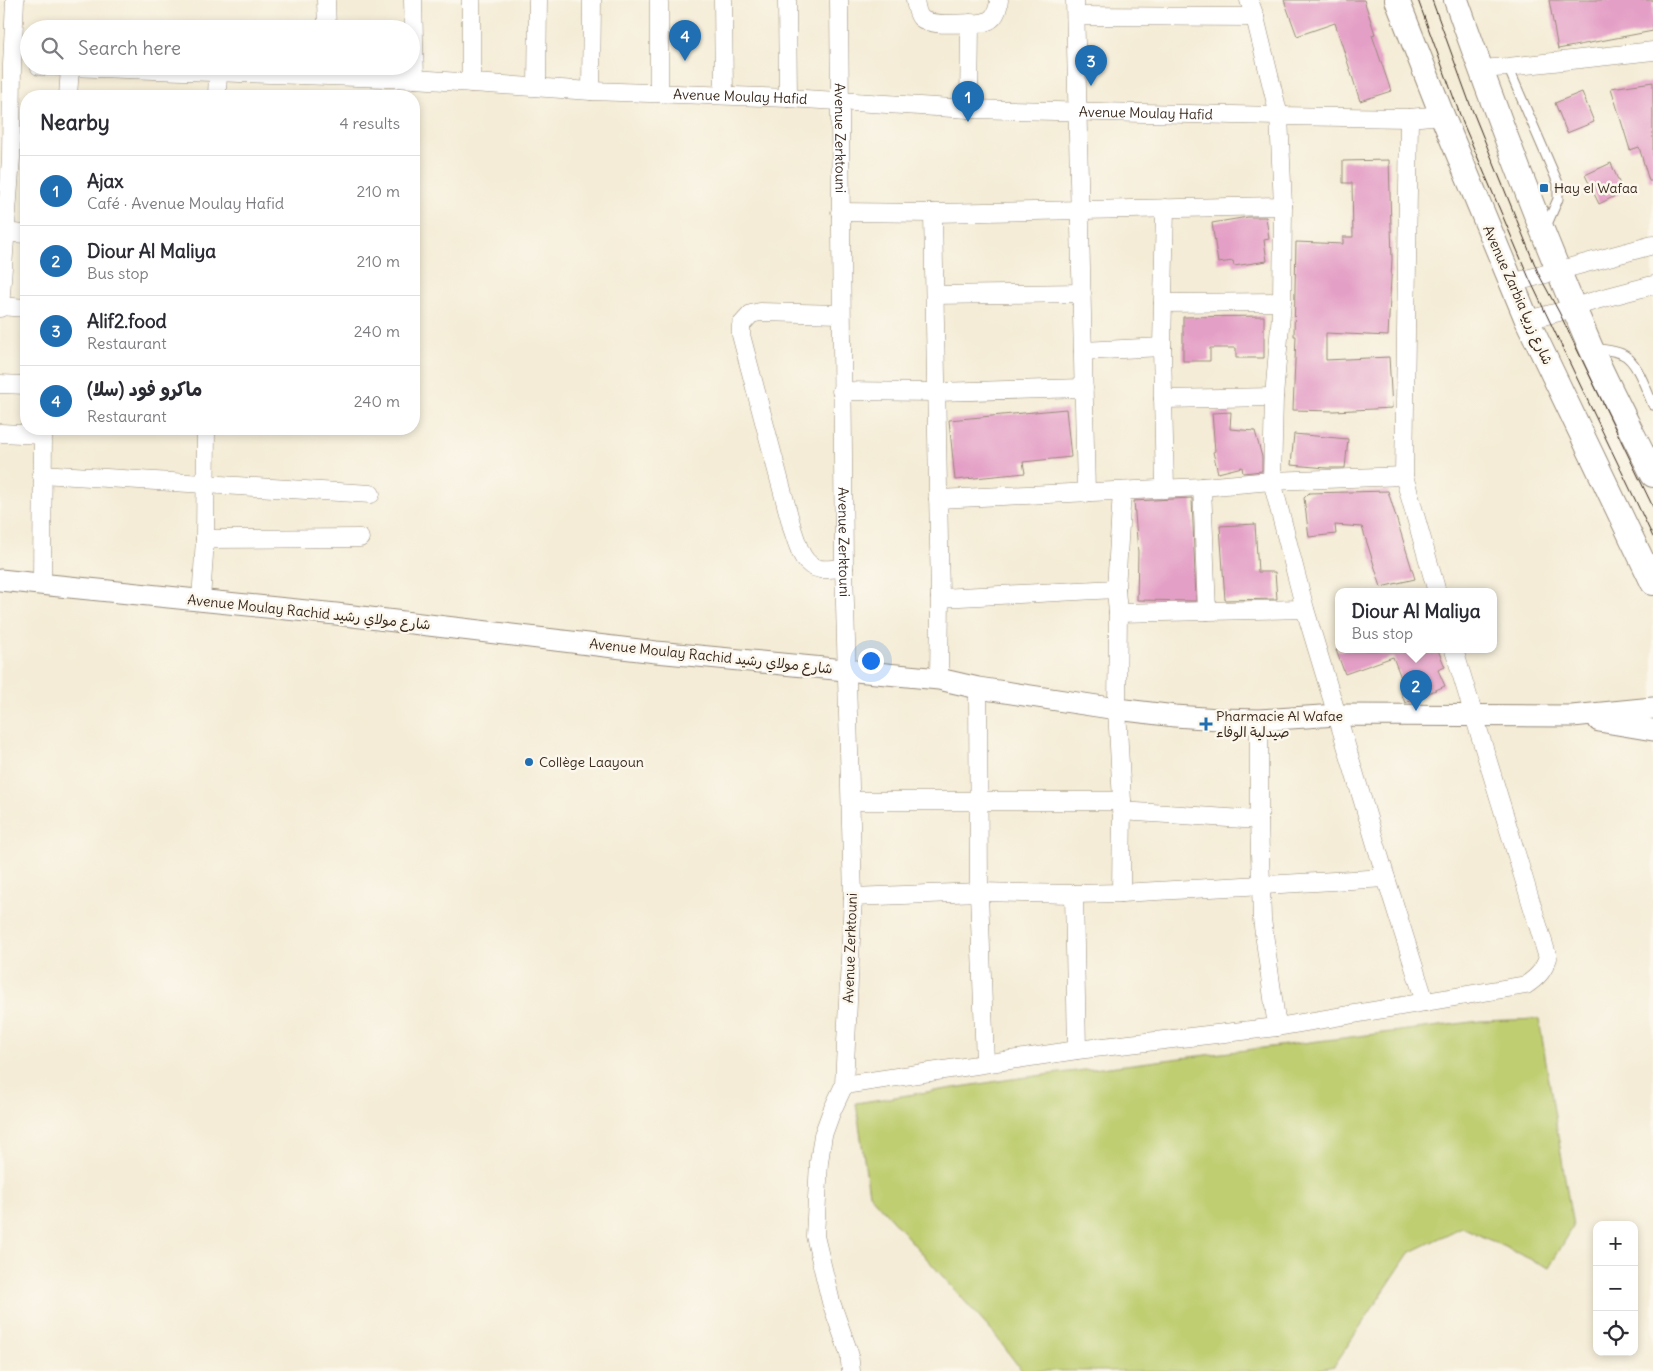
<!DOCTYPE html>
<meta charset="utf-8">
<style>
:root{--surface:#fff;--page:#f7f7f7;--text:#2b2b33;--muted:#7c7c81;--line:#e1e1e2;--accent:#1f6fb2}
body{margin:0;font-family:Delius,"Playpen Sans Arabic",sans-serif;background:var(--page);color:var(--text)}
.controls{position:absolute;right:15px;bottom:15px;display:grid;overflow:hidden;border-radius:10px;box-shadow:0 2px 8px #0003}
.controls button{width:45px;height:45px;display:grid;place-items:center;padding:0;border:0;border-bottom:1px solid var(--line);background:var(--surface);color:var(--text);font:25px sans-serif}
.you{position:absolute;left:870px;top:660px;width:18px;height:18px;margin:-12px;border:4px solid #fff;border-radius:50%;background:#1a73e8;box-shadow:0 0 0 8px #1a73e833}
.badge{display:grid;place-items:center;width:32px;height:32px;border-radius:50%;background:var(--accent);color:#fff;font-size:16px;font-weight:700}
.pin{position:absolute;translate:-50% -41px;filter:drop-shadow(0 1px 2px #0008)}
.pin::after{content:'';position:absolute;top:26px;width:18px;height:15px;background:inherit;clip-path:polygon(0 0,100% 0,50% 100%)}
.popup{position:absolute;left:1335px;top:588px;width:162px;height:65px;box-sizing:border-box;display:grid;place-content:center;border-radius:10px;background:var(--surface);filter:drop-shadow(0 1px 4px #0005);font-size:16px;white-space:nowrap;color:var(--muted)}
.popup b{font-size:19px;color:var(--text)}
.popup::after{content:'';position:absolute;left:50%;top:100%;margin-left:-10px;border:10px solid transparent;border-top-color:var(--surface)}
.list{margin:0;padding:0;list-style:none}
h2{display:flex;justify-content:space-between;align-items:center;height:65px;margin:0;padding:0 20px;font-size:21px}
h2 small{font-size:16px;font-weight:400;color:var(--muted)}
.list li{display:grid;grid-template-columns:32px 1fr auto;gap:15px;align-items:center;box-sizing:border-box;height:70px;padding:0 20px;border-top:1px solid var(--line)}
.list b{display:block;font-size:19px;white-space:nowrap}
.list p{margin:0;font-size:16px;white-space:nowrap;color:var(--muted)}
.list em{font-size:16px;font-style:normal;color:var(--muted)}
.icon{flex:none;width:28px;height:28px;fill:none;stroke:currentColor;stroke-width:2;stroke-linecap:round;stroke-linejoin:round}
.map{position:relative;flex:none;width:1653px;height:1371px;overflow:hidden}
.search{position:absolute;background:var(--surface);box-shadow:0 2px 8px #0003;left:20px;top:20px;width:400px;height:55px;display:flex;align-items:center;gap:12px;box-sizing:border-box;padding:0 18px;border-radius:28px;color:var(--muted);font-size:19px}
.panel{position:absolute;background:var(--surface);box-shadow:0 2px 8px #0003;left:20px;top:90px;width:400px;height:345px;border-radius:20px}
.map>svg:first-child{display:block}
.green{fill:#bfce71;stroke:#7d7c48}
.building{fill:#e49fc6}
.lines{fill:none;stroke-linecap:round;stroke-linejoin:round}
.service-casing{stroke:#988b7a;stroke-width:11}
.minor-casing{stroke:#988b7a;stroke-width:19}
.tertiary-casing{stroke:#988b7a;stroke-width:23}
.secondary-casing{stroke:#988b7a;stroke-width:26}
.service{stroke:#fff;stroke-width:9}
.minor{stroke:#fff;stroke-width:18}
.tertiary{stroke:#fff;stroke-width:21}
.secondary{stroke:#fff;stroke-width:24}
.tram{stroke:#3b2a1e;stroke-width:1}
.poi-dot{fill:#1f6fb2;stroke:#fbf7ec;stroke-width:2}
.labels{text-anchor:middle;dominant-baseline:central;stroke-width:5;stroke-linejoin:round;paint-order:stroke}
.street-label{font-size:14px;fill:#3b2a1e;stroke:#fbf7ec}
.poi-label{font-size:14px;fill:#3b2a1e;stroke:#fbf7ec;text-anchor:start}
</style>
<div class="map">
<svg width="1653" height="1371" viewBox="0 0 1653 1371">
<rect width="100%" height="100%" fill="#fbf7ec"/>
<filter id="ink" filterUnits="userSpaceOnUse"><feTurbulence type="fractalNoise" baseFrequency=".02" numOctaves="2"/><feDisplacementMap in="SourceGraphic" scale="10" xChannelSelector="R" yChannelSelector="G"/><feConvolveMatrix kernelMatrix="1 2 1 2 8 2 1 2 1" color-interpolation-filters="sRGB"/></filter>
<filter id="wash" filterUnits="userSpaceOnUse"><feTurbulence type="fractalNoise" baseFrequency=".0096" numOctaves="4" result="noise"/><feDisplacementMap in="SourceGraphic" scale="20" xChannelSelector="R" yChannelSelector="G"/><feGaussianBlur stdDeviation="1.12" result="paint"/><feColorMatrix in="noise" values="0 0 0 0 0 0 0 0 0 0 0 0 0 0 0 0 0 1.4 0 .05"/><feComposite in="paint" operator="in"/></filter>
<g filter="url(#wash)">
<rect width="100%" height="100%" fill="#f4ecd6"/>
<path class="green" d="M1539 1019 1573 1227 1549 1268 1462 1227 1409 1253 1334 1366 1311 1371H1022L995 1335 869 1194 856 1103 1012 1079 1480 1021Z"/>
<g id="blocks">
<path class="building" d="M1284 0H1364L1375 34 1372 35 1391 91 1360 101 1335 23 1297 36Z
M1549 0H1653V31L1558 49Z
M1653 82V181H1649L1639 147 1630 150 1611 88Z
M1582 92 1594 122 1567 133 1555 103Z
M1389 160 1392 259 1388 336 1326 333V360L1389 357 1392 408 1334 411 1293 410 1296 336H1294L1296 242 1343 244V237H1353L1352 183H1343V161Z
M1611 163 1623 192 1599 204 1585 175Z
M1248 217H1266L1269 239 1264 240 1267 261 1234 266 1233 261 1218 263 1212 223Z
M1264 316V358H1236V348H1210V361H1183V317Z
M1066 409 1071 457 1023 462 1025 473 955 480 949 420Z
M1231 412 1230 429 1255 431 1262 457V471L1243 473 1242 467 1218 473 1213 452 1215 451 1212 413Z
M1294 434 1348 439 1345 468H1327L1291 465Z
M1388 491 1415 579 1381 587 1362 527 1335 525 1336 534 1309 537 1304 498 1309 493Z
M1192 498 1196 601 1137 600 1138 552 1134 501Z
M1255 524 1258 572H1275L1277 599 1225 600 1220 526Z
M1336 650H1438L1445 667 1438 670 1445 686 1405 703 1400 690 1405 688 1393 657 1345 674Z"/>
</g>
</g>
<g filter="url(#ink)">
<use href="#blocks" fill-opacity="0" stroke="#988b7a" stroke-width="1"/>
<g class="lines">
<defs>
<path id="service" d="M1508 67 1558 183V199L1545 229
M1594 348C1603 350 1614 350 1622 354 1637 360 1646 390 1653 405"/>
<g id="minor">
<path d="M326 0 327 29"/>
<path d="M413 0 415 79"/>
<path d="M471 0V83"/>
<path d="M723 0 724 95"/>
<path d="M787 0 788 98"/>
<path id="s1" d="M839 0 844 568 853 897 844 1085 831 1113 823 1135 819 1162 815 1236 831 1302 849 1353 851 1371"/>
<path d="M915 0C916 6 917 14 921 18 930 27 966 23 979 23 993 22 998 13 999 0"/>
<path d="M1075 0 1086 493"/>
<path d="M1249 0 1255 17 1279 116 1283 206 1282 302 1274 397 1272 481 1305 609 1386 878 1425 1002"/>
<path d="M1076 16 1255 17"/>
<path id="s2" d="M39 66 415 79 591 91 788 98 969 109 1279 116 1409 118 1442 115"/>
<path d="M1480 69 1508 67 1653 51"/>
<path d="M537 87 538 0"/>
<path d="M591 91 592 0"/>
<path d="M659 93V0"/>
<path d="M68 96 70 68"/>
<path d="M217 96 218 72"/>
<path d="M969 109 970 23"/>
<path d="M1409 118 1404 476 1437 592"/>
<path d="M840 212 933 213 1283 206"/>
<path d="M933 213 940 598 939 679"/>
<path d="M0 232 26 234"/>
<path d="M1512 283 1653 245"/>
<path d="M935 295 1082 293"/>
<path d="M1163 303 1282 302"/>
<path d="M0 306 26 308"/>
<path d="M0 308 11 158 12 65 15 0"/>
<path d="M841 314 760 312 751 314 741 325V335L793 531C798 545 802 566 820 569 827 570 837 568 844 568"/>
<path d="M1527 320 1559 312 1600 299 1653 285"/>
<path d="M1083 351 1162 347"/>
<path d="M0 384 26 385"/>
<path d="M841 391 936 392 1084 388"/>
<path d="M1163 399 1274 397"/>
<path d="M0 433 43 435"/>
<path d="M41 474 371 494"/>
<path d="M1202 487 1207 611"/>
<path d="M1165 489 1162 347 1165 208"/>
<path d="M938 499 1202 487 1272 481 1404 476"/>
<path d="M205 539 360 538"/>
<path d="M42 585 43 429"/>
<path d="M940 598 1116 589"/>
<path d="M201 600 205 539 206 429"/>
<path d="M1118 613 1305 609"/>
<path d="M978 688 979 892 985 1063"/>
<path d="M1259 720V820L1262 919 1277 1027"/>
<path d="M851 801H1122"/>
<path d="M1121 811 1259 820"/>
<path d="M1121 893 1122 801 1117 709 1118 613 1116 589 1122 491"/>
<path d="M1074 894 1077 1050"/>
<path d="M853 897 979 892 1074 894 1121 893 1386 878"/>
<path d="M844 1085 1077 1050 1277 1027 1526 985C1538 977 1543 971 1548 958L1454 650"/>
</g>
<path id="tertiary" d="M0 580 336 614 656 652 939 679 978 688 1117 709 1175 716 1219 719 1259 720 1337 715 1572 716 1653 708
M1599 721 1653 730"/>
<path id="secondary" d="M1397 0 1442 115 1527 320 1653 583
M1456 0C1497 116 1541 232 1590 346 1609 389 1632 432 1653 475"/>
</defs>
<use href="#service" class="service-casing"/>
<use href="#minor" class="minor-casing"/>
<use href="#tertiary" class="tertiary-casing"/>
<use href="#secondary" class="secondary-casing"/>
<use href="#service" class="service"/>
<use href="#minor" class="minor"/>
<use href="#tertiary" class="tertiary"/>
<use href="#secondary" class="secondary"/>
<path class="tram" d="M1418 0 1463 123 1529 278 1653 537
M1432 0 1471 107 1539 275 1559 312 1653 507"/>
</g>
</g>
<g class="poi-dot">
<rect x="1539" y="183" width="10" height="10" rx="2.5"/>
<path d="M1203.5 716.5h5v5h5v5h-5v5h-5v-5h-5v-5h5z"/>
<circle cx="529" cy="762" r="5"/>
</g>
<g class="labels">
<g class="street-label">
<text stroke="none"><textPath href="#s2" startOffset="702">Avenue Moulay Hafid</textPath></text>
<text stroke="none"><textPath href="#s2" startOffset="1108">Avenue Moulay Hafid</textPath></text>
<text stroke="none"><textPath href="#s1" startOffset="138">Avenue Zerktouni</textPath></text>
<text transform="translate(1518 295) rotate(66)">Avenue Zarbia شارع زربيا</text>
<text stroke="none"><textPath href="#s1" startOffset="542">Avenue Zerktouni</textPath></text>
<text transform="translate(309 612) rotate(6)">Avenue Moulay Rachid شارع مولاي رشيد</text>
<text transform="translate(711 656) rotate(6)">Avenue Moulay Rachid شارع مولاي رشيد</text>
<text transform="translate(850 948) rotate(-88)">Avenue Zerktouni</text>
</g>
<g class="poi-label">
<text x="1554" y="188">Hay el Wafaa</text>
<text x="1216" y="716">Pharmacie Al Wafae<tspan x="1216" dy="16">صيدلية الوفاء</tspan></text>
<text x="539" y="762">Collège Laayoun</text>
</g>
</g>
</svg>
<div class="controls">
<button>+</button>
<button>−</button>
<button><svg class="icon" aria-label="locate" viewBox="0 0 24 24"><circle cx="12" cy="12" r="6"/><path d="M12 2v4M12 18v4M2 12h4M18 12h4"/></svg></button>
</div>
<div class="you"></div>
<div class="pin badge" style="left:968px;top:122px">1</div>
<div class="pin badge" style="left:1416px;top:711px">2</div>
<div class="popup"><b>Diour Al Maliya</b>Bus stop</div>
<div class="pin badge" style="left:1091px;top:86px">3</div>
<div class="pin badge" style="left:685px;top:61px">4</div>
<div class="search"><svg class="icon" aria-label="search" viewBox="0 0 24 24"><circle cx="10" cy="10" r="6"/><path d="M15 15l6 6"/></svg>Search here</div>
<section class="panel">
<h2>Nearby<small>4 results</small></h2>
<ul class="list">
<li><span class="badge">1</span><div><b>Ajax</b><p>Café · Avenue Moulay Hafid</p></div><em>210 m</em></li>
<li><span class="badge">2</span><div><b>Diour Al Maliya</b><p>Bus stop</p></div><em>210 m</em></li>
<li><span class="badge">3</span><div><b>Alif2.food</b><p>Restaurant</p></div><em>240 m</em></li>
<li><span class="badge">4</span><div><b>ماكرو فود (سلا)</b><p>Restaurant</p></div><em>240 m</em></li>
</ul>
</section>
</div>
